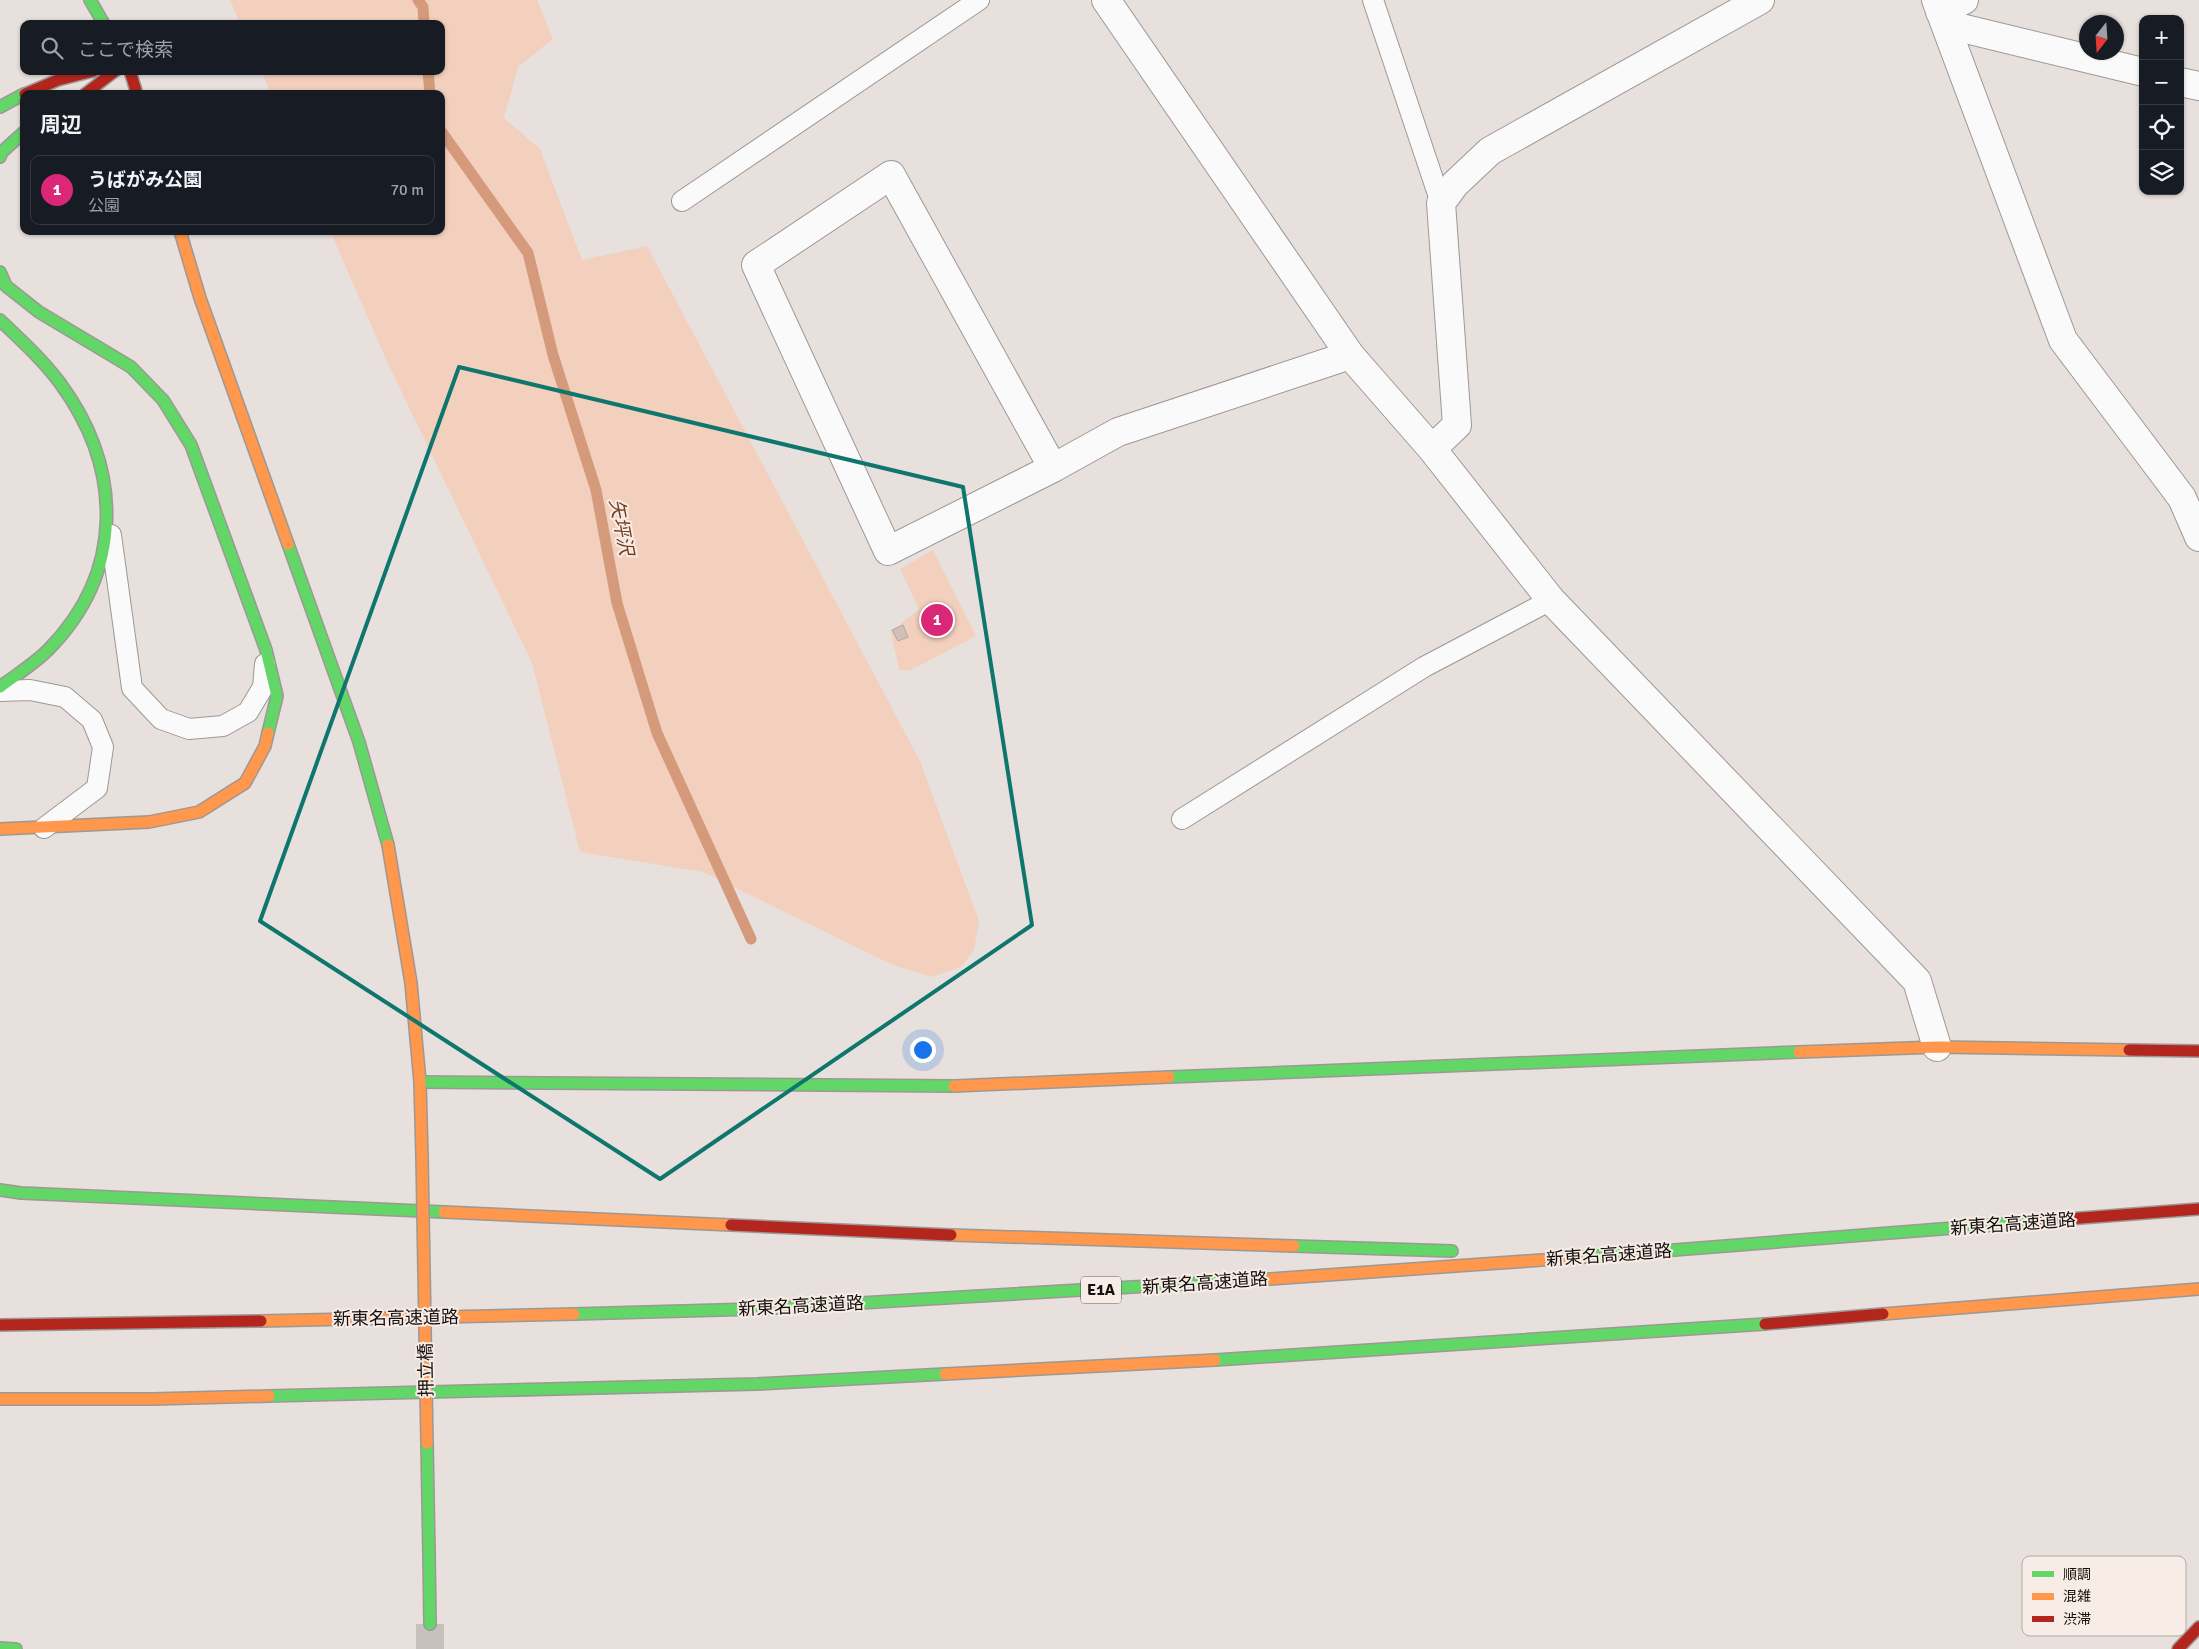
<!DOCTYPE html>
<html lang="ja">
<meta charset="utf-8">
<style>
:root{--surface:#171b24;--page:#242831;--text:#f1f3f6;--muted:#9ea1a6;--line:#363941;--accent:#db2777}
body{margin:0;font-family:Signika,"Noto Sans JP",sans-serif;background:var(--page);color:var(--text)}
.controls{position:absolute;right:15px;top:15px;display:grid;overflow:hidden;border-radius:10px;box-shadow:0 1px 4px #0004}
.controls button{width:45px;height:45px;display:grid;place-items:center;padding:0;border:0;border-bottom:1px solid var(--line);background:var(--surface);color:var(--text);font:25px sans-serif}
.compass{position:absolute;left:2079px;top:15px;width:45px;height:45px;border-radius:50%;background:var(--surface);box-shadow:0 1px 4px #0004;rotate:197deg}
.you{position:absolute;left:922px;top:1049px;width:18px;height:18px;margin:-12px;border:4px solid #fff;border-radius:50%;background:#1a73e8;box-shadow:0 0 0 8px #1a73e833}
.badge{display:grid;place-items:center;width:32px;height:32px;border-radius:50%;background:var(--accent);color:#fff;font-size:16px;font-weight:700}
.pin{position:absolute;translate:-50% -50%;border:2px solid #fff;box-shadow:0 1px 5px #0006}
.list{margin:0;padding:0;list-style:none}
h2{display:flex;justify-content:space-between;align-items:center;height:65px;margin:0;padding:0 20px;font-size:21px}
h2 small{font-size:16px;font-weight:400;color:var(--muted)}
.list li{display:grid;grid-template-columns:32px 1fr auto;gap:15px;align-items:center;box-sizing:border-box;height:70px;margin:0 10px 10px;padding:0 10px;border:1px solid var(--line);border-radius:10px}
.list b{display:block;font-size:19px;white-space:nowrap}
.list p{margin:0;font-size:16px;white-space:nowrap;color:var(--muted)}
.list em{font-size:16px;font-style:normal;color:var(--muted)}
.icon{flex:none;width:28px;height:28px;fill:none;stroke:currentColor;stroke-width:2;stroke-linecap:round;stroke-linejoin:round}
.map{position:relative;flex:none;width:2199px;height:1649px;overflow:hidden}
.search{position:absolute;background:var(--surface);box-shadow:0 1px 4px #0004;left:20px;top:20px;width:425px;height:55px;display:flex;align-items:center;gap:12px;box-sizing:border-box;padding:0 18px;border-radius:10px;color:var(--muted);font-size:19px}
.panel{position:absolute;background:var(--surface);box-shadow:0 1px 4px #0004;left:20px;top:90px;width:425px;height:145px;border-radius:10px}
.map>svg:first-child{display:block}
.green{fill:#f3d0be}
.lines{fill:none;stroke-linecap:round;stroke-linejoin:round}
.stream{stroke:#d49a7b;stroke-width:11}
.building{fill:#d2bfb5;stroke:#ada8a5}
.secondary-tunnel{stroke:#c7c1be;stroke-width:28;stroke-dasharray:28 14;stroke-linecap:butt}
.lane-casing{stroke:#9d9896;stroke-width:22}
.street-casing{stroke:#9d9896;stroke-width:30}
.fast-casing{stroke:#9d9896;stroke-width:14}
.slow-casing{stroke:#9d9896;stroke-width:14}
.jam-casing{stroke:#9d9896;stroke-width:14}
.lane{stroke:#fbfafa;stroke-width:20}
.street{stroke:#fbfafa;stroke-width:28}
.fast{stroke:#63d668;stroke-width:11}
.slow{stroke:#ff974d;stroke-width:11}
.jam{stroke:#b3261e;stroke-width:11}
.fast-bridge-casing{stroke:#9d9896;stroke-width:14;stroke-linecap:butt}
.slow-bridge-casing{stroke:#9d9896;stroke-width:14;stroke-linecap:butt}
.fast-bridge{stroke:#63d668;stroke-width:11}
.slow-bridge{stroke:#ff974d;stroke-width:11}
.marked{fill:none;stroke:#0f766e;stroke-width:4;stroke-linejoin:round}
.labels{text-anchor:middle;dominant-baseline:central;stroke-width:4;stroke-linejoin:round;paint-order:stroke}
.shield{fill:#f8ece6;stroke:#58524f;stroke-width:1}
.shield-label{font-size:16px;font-weight:bold;fill:#14100e}
.street-label{font-size:18px;fill:#14100e;stroke:#f8ece6}
.water-label{font-size:19px;font-style:italic;fill:#733d1e;stroke:#f8ece6}
.key{fill:#f8ece6;stroke:#b4aaa5;stroke-width:1}
.key-label{font-size:14px;fill:#14100e}
</style>
<div class="map">
<svg width="2199" height="1649" viewBox="0 0 2199 1649">
<rect width="100%" height="100%" fill="#e7e0dd"/>
<path class="green" d="M230 0H537L553 39 518 67 504 118 540 149 582 260 647 246 920 761 979 921 974 950 961 967 931 977 893 965 703 872 580 852 532 663 389 366 330 231H441V94H271L261 71H441V24H240Z
M933 550 976 636 909 671 899 670 891 632 919 609 900 569Z"/>
<g class="lines">
<path class="stream" d="M418 0 423 7 424 24
M428 71 430 94
M441 131 528 253 553 355 596 490 617 603 657 733 751 939"/>
</g>
<path class="building" d="M903 625 908 637 898 641 892 630Z"/>
<g class="lines">
<path class="secondary-tunnel" d="M430 1624V1649"/>
<defs>
<path id="lane" d="M1373 0 1441 203
M682 201 979 0
M111 535 132 688 161 719 189 729 223 726 248 712 263 687 265 664
M0 691 30 690 65 697 92 720 103 747 97 788 44 828
M1182 819 1424 667 1551 600"/>
<path id="street" d="M1106 0 1350 355 1432 449 1551 600 1917 981 1937 1047
M1936 0 2063 340 2182 498 2199 537
M1940 12 1964 0
M1945 24 2143 72
M2180 82 2199 86
M1432 449 1457 425 1441 203 1455 184 1490 151 1760 0
M1053 468 891 175 756 265 888 551 1053 468 1118 432 1350 355"/>
<path id="fast" d="M90 0 104 24
M0 107 24 94
M0 157 2 152 24 132
M0 272 6 286 39 312 131 367 163 400 191 445 266 650 277 696 268 733
M0 320C21 340 43 360 60 383 123 469 125 572 48 650 34 664 16 675 0 687
M288 544 359 742 388 845
M1169 1077 1799 1052
M420 1082 954 1086
M0 1190 21 1193 444 1212
M1294 1246 1452 1251
M1585 1257 2030 1222
M574 1314 756 1309 1270 1279
M1215 1360 1765 1324
M269 1396 757 1384 945 1374
M429 1554 430 1624
M0 1648 16 1649"/>
<path id="slow" d="M180 231 200 298 288 544
M0 829 149 822 199 812 245 783 265 746 268 733
M388 845 411 983 420 1082 422 1156
M1799 1052 1937 1047 2129 1050
M954 1086 1169 1077
M444 1212 731 1225
M951 1235 1294 1246
M1270 1279 1585 1257
M1883 1314 2199 1289
M261 1321 574 1314
M945 1374 1215 1360
M0 1399H153L269 1396"/>
<path id="jam" d="M130 71 137 94
M25 94 58 80 93 71
M85 94 115 71
M2129 1050 2199 1051
M2030 1222 2199 1209
M731 1225 951 1235
M1765 1324 1883 1314
M0 1325 261 1321
M2178 1649 2199 1627"/>
</defs>
<use href="#lane" class="lane-casing"/>
<use href="#street" class="street-casing"/>
<use href="#fast" class="fast-casing"/>
<use href="#slow" class="slow-casing"/>
<use href="#jam" class="jam-casing"/>
<use href="#lane" class="lane"/>
<use href="#street" class="street"/>
<use href="#fast" class="fast"/>
<use href="#slow" class="slow"/>
<use href="#jam" class="jam"/>
<defs>
<path id="fast-bridge" d="M427 1443 429 1554"/>
<path id="slow-bridge" d="M422 1156 427 1443"/>
</defs>
<use href="#fast-bridge" class="fast-bridge-casing"/>
<use href="#slow-bridge" class="slow-bridge-casing"/>
<use href="#fast-bridge" class="fast-bridge"/>
<use href="#slow-bridge" class="slow-bridge"/>
</g>
<path class="marked" d="M459 367 963 487 1032 925 660 1179 260 921Z"/>
<g class="labels">
<rect class="shield" x="1081" y="1276.5" width="40" height="27" rx="4"/>
<g class="shield-label">
<text x="1101" y="1290">E1A</text>
</g>
<g class="street-label">
<text transform="translate(2013 1224) rotate(-4)">新東名高速道路</text>
<text transform="translate(1609 1255) rotate(-4)">新東名高速道路</text>
<text transform="translate(1205 1283) rotate(-4)">新東名高速道路</text>
<text transform="translate(801 1306) rotate(-3)">新東名高速道路</text>
<text transform="translate(396 1318) rotate(-1)">新東名高速道路</text>
<text transform="translate(426 1370) rotate(-91)">押立橋</text>
</g>
<g class="water-label">
<text transform="translate(621 527) rotate(79)">矢坪沢</text>
</g>
</g>
<rect x="2022" y="1556" width="164" height="80" rx="8" class="key"/>
<rect x="2032" y="1571" width="22" height="6" fill="#63d668"/>
<rect x="2032" y="1593" width="22" height="7" fill="#ff974d"/>
<rect x="2032" y="1616" width="22" height="6" fill="#b3261e"/>
<g class="key-label">
<text x="2063" y="1579">順調</text>
<text x="2063" y="1601">混雑</text>
<text x="2063" y="1624">渋滞</text>
</g>
</svg>
<div class="controls">
<button>+</button>
<button>−</button>
<button><svg class="icon" aria-label="locate" viewBox="0 0 24 24"><circle cx="12" cy="12" r="6"/><path d="M12 2v4M12 18v4M2 12h4M18 12h4"/></svg></button>
<button><svg class="icon" aria-label="layers" viewBox="0 0 24 24"><path d="M12 4l9 5-9 5-9-5zM3 14l9 5 9-5"/></svg></button>
</div>
<svg class="compass" viewBox="-18 -18 36 36"><path d="M0-13l5 13h-10z" fill="#e53935"/><path d="M0 13l5-13h-10z" fill="#9ea1a6"/></svg>
<div class="you"></div>
<div class="pin badge" style="left:937px;top:620px">1</div>
<div class="search"><svg class="icon" aria-label="search" viewBox="0 0 24 24"><circle cx="10" cy="10" r="6"/><path d="M15 15l6 6"/></svg>ここで検索</div>
<section class="panel">
<h2>周辺<small></small></h2>
<ul class="list">
<li><span class="badge">1</span><div><b>うばがみ公園</b><p>公園</p></div><em>70 m</em></li>
</ul>
</section>
</div>
